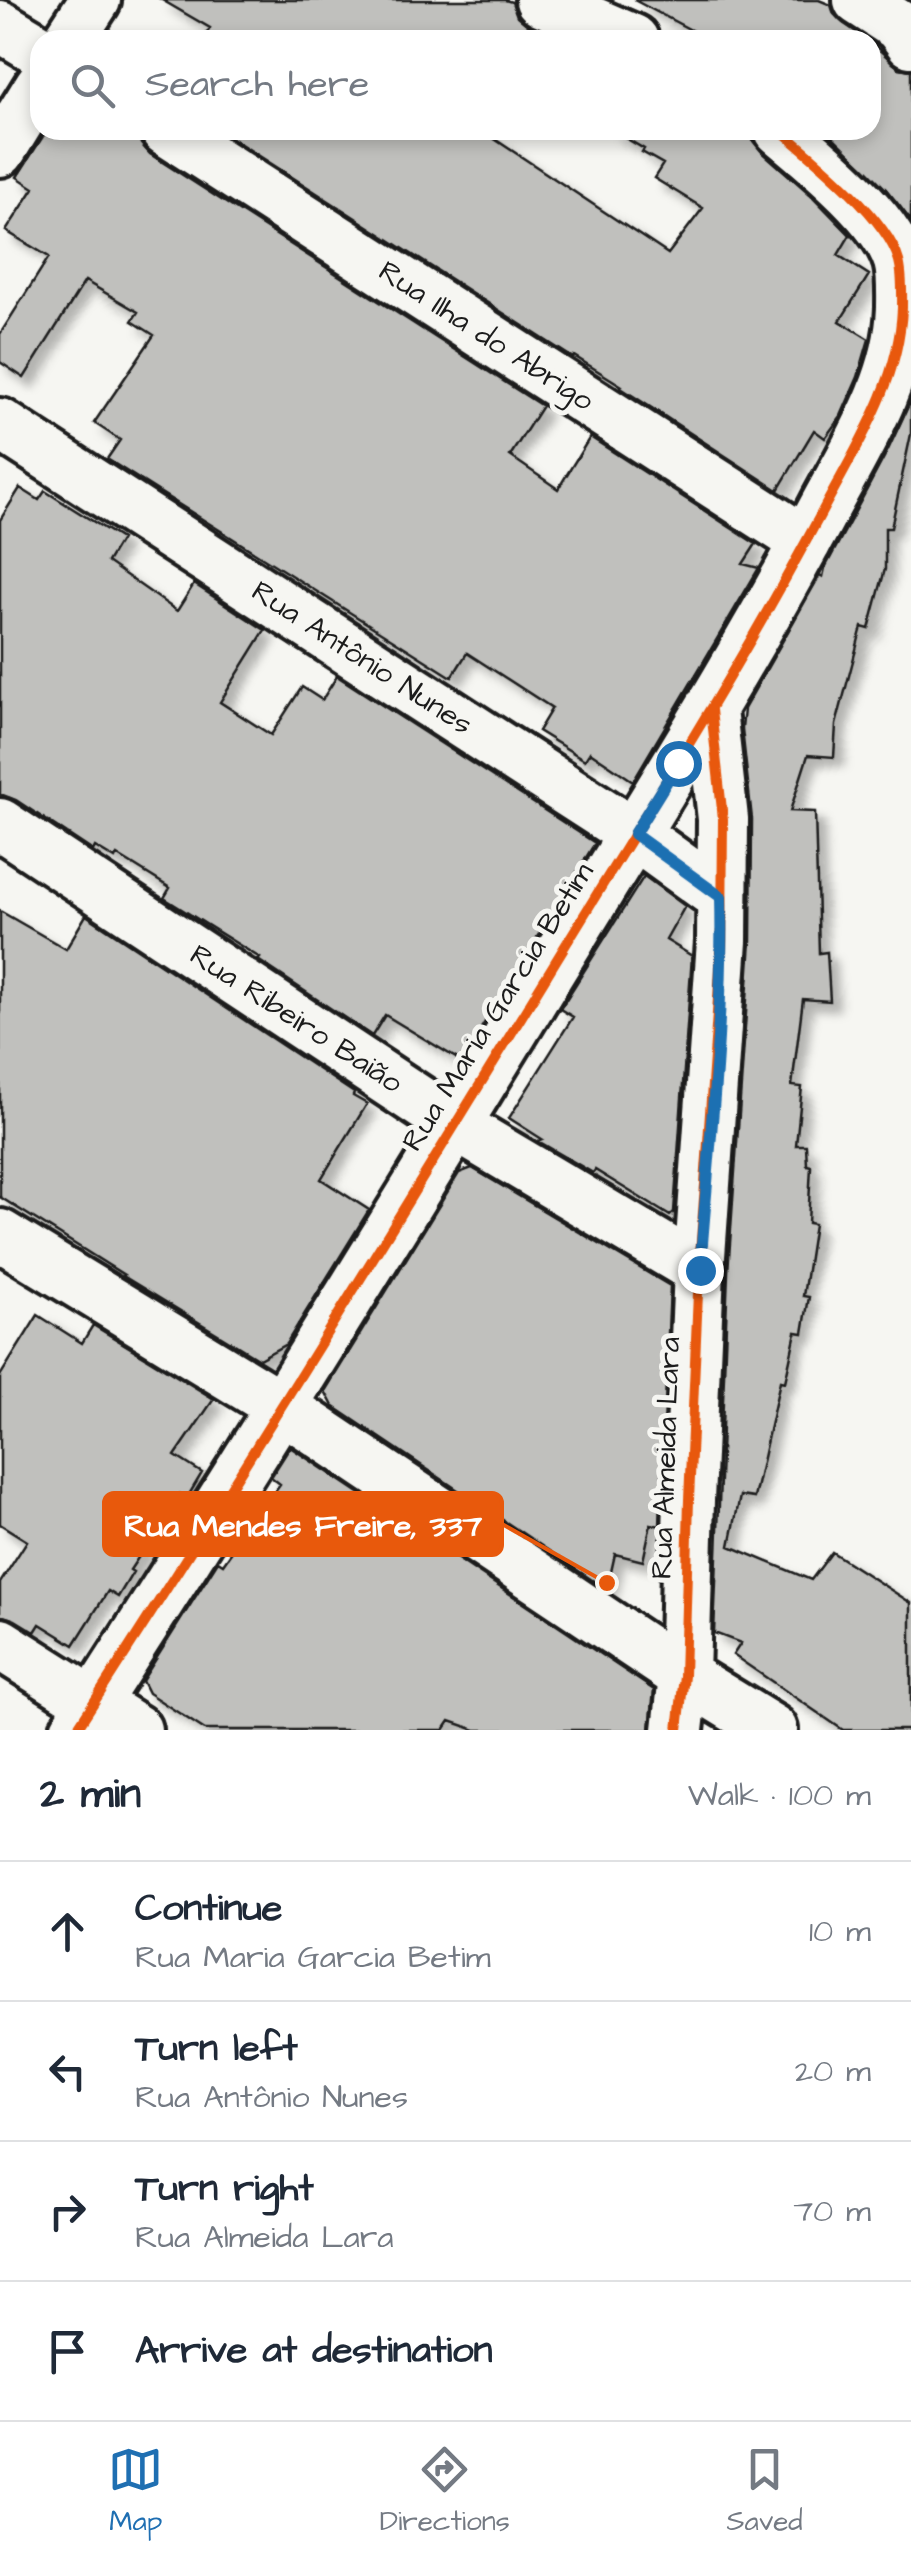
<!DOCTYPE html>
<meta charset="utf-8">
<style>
:root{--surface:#fff;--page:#f2f2f3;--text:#1f2937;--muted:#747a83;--line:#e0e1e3;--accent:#1f6fb2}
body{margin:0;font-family:"Architects Daughter",sans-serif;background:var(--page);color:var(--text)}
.stop{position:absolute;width:30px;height:30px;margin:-22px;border:8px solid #1f6fb2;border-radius:50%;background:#fff}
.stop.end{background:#1f6fb2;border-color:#fff;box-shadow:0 2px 10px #0008}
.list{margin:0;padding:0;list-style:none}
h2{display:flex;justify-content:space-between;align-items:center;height:130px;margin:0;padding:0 40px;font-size:42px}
h2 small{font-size:32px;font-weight:400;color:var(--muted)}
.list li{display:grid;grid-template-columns:65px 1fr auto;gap:30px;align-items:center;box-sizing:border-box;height:140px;padding:0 40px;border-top:2px solid var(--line)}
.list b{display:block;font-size:38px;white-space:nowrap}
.list p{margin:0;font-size:32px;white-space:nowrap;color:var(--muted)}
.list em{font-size:32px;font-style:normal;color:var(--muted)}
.icon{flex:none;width:55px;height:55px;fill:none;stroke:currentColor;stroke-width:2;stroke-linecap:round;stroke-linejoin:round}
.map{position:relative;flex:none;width:911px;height:1730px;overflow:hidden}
.search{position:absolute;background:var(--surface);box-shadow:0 5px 15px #0003;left:30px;right:30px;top:30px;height:110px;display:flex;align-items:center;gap:25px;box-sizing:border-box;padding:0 35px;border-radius:30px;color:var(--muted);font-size:38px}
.sheet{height:690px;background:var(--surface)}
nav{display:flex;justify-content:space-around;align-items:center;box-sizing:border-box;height:140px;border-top:2px solid var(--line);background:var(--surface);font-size:28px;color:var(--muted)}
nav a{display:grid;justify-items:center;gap:5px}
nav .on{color:var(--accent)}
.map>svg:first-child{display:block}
.building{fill:#c0c0bd;stroke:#1c1c1c;stroke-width:2.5;filter:url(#shadow)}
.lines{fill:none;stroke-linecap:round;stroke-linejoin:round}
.minor-casing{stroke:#1c1c1c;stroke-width:58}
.minor{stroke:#f6f6f2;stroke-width:50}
.cycleway-casing{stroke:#f6f6f2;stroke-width:16}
.cycleway{stroke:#e8590c;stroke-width:10}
.route{stroke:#1f6fb2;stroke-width:12}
.labels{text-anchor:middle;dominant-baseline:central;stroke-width:10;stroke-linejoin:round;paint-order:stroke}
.street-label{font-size:30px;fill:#1c1c1c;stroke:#f6f6f2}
.leader{fill:none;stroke:#e8590c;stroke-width:4}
.callout-dot{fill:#e8590c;stroke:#f6f6f2;stroke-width:4}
.callout{fill:#e8590c;stroke:#e8590c;stroke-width:4}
.callout-label{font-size:32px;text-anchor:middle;font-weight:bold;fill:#fff}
</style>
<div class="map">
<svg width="911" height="1730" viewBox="0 0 911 1730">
<defs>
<filter id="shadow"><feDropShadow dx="9" dy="9" stdDeviation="5" flood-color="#0004"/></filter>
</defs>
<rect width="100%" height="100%" fill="#f6f6f2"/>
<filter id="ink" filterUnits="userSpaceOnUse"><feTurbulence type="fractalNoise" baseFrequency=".01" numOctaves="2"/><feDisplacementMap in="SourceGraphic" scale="20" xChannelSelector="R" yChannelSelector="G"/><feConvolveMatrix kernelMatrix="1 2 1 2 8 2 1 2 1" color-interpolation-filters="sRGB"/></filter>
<g filter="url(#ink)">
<path class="building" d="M162 0H505L512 2 517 16 529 26 561 40H203L210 28Z
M634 0H819L831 5 834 14 843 23 868 40H710Z
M871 42 899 68 911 70V221L886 189 831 135 835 130H871Z
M47 130H137L141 144 150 154 542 406 510 456 558 489 590 437 756 544 743 564 759 568 633 781 590 752 585 760 538 731 552 708 467 653 452 677 107 459 120 440 94 423 154 335 132 321 138 312 85 281 24 378 0 362V334L49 257 6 231 34 188 17 177Z
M219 130H481L668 254 703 208 654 178 663 164 642 152 644 149 612 130H752L753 141 761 151 810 194 850 235 838 255 869 275 840 321 869 339 858 377 841 416 825 438 814 430 778 490 621 388 622 386 574 356 573 358Z
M911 400V434L891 528H885V569L869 629 862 627 854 657 836 725 834 757 808 755 790 811 815 812 819 953 827 952 830 1001 803 999 792 1086 802 1087 796 1145H806L807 1165 811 1166 808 1223 814 1224 803 1296 809 1297 803 1333 796 1332 785 1382 780 1381 754 1498 740 1496 730 1546 811 1580 832 1552 911 1603V1730H843L733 1655 741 1643 714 1633 728 1272 751 941 752 819 742 729 744 709 820 575 823 577 825 568 888 450Z
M20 488 39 500 45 491 121 539 107 562 177 611 194 584 265 630 220 702 271 735 302 687 322 700 337 676 595 843 461 1061 385 1015 372 1036 258 960 260 958 164 898 170 888 117 855 115 859 95 847 93 851 16 800 0 794V520Z
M644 876 685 906 666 940 692 956 674 1212 670 1216 595 1170 593 1173 538 1141 542 1139 509 1118 573 1017 560 1009Z
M0 911 66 949 86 915 354 1093 353 1096 367 1104 321 1179 369 1210 286 1344 259 1359 123 1276 124 1275 0 1197Z
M472 1168 670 1286 660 1526 651 1524 643 1561 615 1554 607 1590 333 1406 325 1391 459 1173Z
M38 1315 82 1343 93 1325 214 1399 175 1456 202 1473 187 1498 180 1494 130 1570 133 1572 118 1597 108 1591 74 1645 40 1624 35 1632 15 1620 0 1615V1583L27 1541 0 1524V1376Z
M290 1447 654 1690 650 1730H476L450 1721 444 1730H205L148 1693 142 1681 218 1561 223 1564 280 1484 271 1477Z"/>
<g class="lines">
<defs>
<path id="minor" d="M541 0 633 40
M859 0 899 26 911 42
M0 26 40 50
M69 40 95 0
M166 130 806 542
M0 151 40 86
M0 424 634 834 721 897
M0 824 455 1125 699 1270
M0 1235 282 1407 684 1676 772 1730
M0 1644 136 1730
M76 1730C264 1440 443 1144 624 850 694 737 762 625 824 508 858 444 899 383 902 308 902 295 903 275 899 261 887 218 815 159 780 130
M678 1730 684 1676 689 1500 699 1270 722 941 723 819 711 710"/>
</defs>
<use href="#minor" class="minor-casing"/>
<use href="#minor" class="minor"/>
<defs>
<path id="cycleway" d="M76 1730C264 1440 443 1144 624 850 694 737 762 625 824 508 858 444 899 383 902 308 902 295 903 275 899 261 887 218 815 159 780 130
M678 1730 684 1676 689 1500 699 1270 722 941 723 819 711 710"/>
</defs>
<use href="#cycleway" class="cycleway-casing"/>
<use href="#cycleway" class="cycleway"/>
</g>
</g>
<g class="lines" filter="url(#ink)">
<path class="route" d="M678 763 634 834 721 897C724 1021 709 1146 700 1270"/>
</g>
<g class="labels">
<g class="street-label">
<text transform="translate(486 336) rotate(33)">Rua Ilha do Abrigo</text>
<text transform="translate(362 658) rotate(33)">Rua Antônio Nunes</text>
<text transform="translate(498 1007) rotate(-58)">Rua Maria Garcia Betim</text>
<text transform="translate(296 1019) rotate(33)">Rua Ribeiro Baião</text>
<text transform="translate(666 1458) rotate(-88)">Rua Almeida Lara</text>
</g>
</g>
<path class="leader" d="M607 1583L502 1524"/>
<circle class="callout-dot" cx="607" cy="1583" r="10"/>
<rect class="callout" x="104" y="1493" width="398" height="62" rx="10"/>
<g class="callout-label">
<text x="303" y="1536">Rua Mendes Freire, 337</text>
</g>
</svg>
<div class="stop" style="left:678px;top:763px"></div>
<div class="stop end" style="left:700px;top:1270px"></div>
<div class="search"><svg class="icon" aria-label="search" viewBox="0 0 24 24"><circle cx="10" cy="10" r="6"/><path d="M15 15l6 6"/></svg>Search here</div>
</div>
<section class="sheet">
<h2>2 min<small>Walk · 100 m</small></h2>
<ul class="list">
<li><svg class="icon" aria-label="ahead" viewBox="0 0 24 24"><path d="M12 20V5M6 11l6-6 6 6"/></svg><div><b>Continue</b><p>Rua Maria Garcia Betim</p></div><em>10 m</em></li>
<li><svg class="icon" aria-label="left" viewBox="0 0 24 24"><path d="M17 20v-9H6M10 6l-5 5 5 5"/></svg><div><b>Turn left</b><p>Rua Antônio Nunes</p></div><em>20 m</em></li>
<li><svg class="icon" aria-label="right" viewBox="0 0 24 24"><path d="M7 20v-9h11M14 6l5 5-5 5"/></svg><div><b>Turn right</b><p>Rua Almeida Lara</p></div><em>70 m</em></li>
<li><svg class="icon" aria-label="arrive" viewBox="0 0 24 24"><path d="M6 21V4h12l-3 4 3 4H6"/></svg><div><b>Arrive at destination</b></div></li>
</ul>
</section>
<nav>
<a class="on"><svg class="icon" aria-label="map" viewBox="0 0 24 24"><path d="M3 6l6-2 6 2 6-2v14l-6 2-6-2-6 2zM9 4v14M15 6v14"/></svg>Map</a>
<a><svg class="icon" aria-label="directions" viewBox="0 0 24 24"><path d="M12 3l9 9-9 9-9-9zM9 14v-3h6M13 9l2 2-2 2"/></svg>Directions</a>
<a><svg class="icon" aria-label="saved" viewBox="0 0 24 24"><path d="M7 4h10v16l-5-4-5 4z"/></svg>Saved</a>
</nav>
